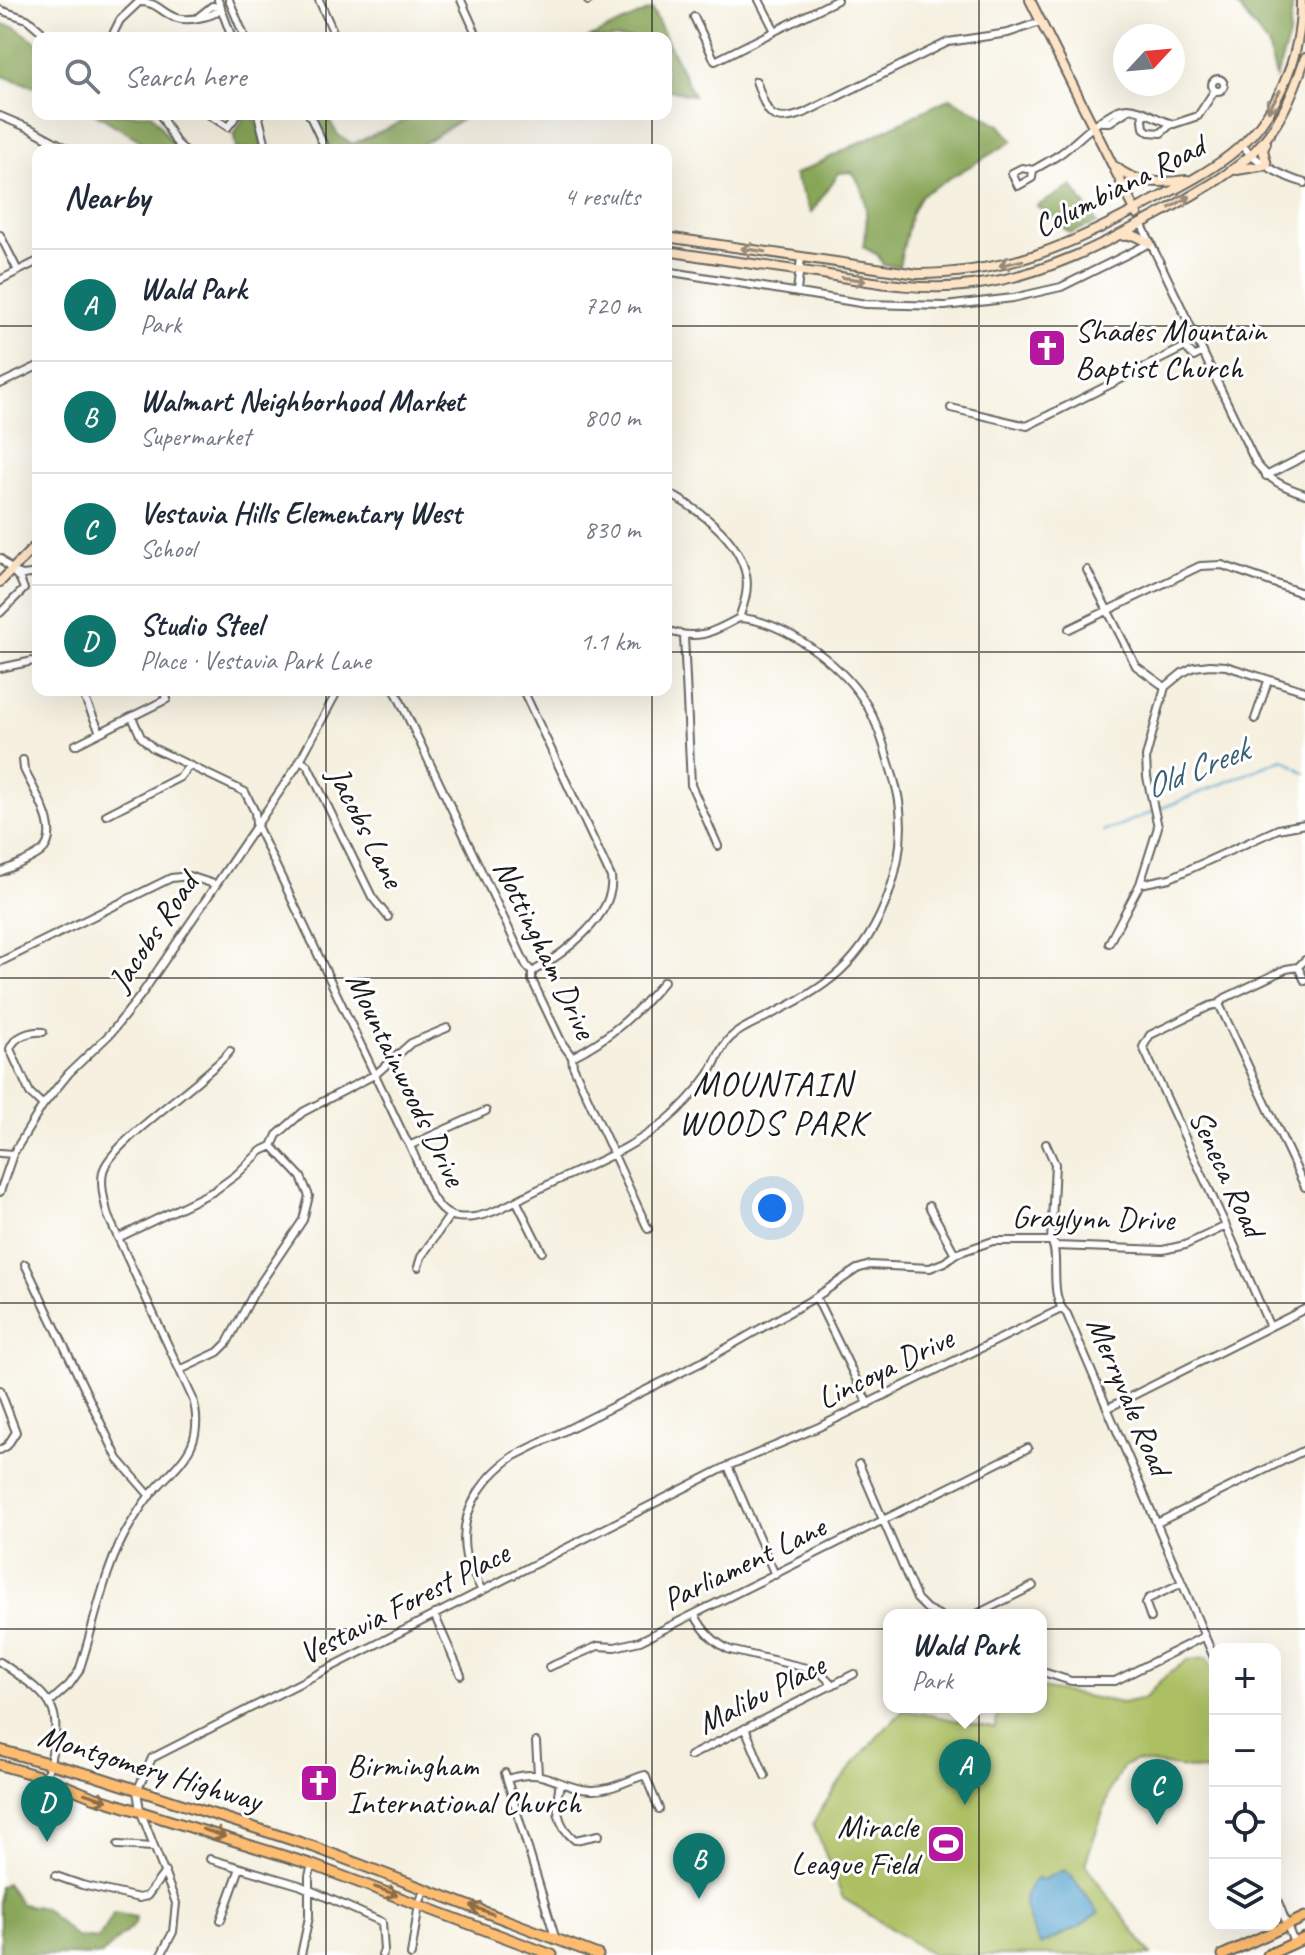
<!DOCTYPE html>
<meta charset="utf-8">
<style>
:root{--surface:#fff;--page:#f2f2f3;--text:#1f2937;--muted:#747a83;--line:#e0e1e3;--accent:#0f766e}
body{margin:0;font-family:Caveat,sans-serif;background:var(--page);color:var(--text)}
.controls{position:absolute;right:24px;bottom:24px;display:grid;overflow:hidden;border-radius:16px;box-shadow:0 8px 32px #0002}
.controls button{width:72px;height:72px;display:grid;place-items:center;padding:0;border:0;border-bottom:2px solid var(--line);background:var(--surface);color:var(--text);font:40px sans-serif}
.compass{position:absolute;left:1113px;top:24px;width:72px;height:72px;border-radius:50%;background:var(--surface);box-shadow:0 8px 32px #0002;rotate:64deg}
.you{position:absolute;left:772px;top:1208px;width:28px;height:28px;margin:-20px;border:6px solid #fff;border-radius:50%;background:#1a73e8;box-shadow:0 0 0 12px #1a73e833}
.badge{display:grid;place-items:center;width:52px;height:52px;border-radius:50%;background:var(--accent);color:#fff;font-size:26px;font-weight:700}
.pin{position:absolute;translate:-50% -66px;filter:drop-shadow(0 2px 4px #0008)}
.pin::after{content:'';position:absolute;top:42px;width:28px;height:24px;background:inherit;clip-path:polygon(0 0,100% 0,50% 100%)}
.popup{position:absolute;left:883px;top:1609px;width:164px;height:104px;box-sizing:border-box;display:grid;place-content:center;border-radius:16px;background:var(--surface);filter:drop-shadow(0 2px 6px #0005);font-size:26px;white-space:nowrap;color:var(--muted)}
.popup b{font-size:30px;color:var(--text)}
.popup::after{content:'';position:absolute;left:50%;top:100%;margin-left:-16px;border:16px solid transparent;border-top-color:var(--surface)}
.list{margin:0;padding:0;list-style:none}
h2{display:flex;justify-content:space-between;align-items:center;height:104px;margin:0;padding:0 32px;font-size:34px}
h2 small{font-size:26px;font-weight:400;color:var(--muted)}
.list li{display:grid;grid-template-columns:52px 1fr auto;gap:24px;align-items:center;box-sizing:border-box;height:112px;padding:0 32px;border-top:2px solid var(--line)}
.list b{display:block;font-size:30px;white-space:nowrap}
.list p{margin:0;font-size:26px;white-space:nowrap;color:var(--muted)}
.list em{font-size:26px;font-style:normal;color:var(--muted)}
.icon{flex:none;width:44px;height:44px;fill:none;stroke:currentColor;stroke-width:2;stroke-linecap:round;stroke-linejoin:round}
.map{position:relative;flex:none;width:1305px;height:1955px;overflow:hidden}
.search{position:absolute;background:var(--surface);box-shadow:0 8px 32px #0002;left:32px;top:32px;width:640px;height:88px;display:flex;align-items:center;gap:20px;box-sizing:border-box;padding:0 28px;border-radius:16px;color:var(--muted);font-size:30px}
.panel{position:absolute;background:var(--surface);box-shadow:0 8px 32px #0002;left:32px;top:144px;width:640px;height:552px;border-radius:16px}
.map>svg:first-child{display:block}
.green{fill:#acbf62;stroke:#646e3f;stroke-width:2}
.forest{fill:#89a658;stroke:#52613a;stroke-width:2}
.water{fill:#55a3ce;stroke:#386075;stroke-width:2}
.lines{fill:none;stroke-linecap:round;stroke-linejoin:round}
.stream{stroke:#55a3ce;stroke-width:2}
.street-casing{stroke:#686660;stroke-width:10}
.secondary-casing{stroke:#686660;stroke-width:12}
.primary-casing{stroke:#686660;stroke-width:13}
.street{stroke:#fff;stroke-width:6}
.secondary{stroke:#fee4c6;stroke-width:8}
.primary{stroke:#fdbc70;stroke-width:9}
.oneway{stroke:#988a7a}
.oneway2{stroke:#8c6c46}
.grid{fill:none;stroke:#1c1c1c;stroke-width:2;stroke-opacity:0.55}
.labels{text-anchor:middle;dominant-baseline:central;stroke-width:6;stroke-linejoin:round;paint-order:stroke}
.street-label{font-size:32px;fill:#1c1c1c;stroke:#fff}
.poi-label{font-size:32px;fill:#1c1c1c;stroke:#fff;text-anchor:start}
.water-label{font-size:34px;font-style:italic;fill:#386075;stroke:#fff}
.neighbourhood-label{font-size:34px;letter-spacing:2px;fill:#1c1c1c;stroke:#fff}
</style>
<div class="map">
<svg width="1305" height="1955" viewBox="0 0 1305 1955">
<rect width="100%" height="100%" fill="#fff"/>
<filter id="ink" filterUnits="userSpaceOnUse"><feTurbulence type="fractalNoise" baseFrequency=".0125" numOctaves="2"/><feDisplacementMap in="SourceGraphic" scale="16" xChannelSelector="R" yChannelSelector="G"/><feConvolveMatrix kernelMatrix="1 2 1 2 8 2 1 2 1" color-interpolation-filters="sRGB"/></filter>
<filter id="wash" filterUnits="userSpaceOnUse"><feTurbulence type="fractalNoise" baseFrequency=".006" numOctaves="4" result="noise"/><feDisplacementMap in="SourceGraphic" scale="32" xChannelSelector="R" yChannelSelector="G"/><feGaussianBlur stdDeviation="1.8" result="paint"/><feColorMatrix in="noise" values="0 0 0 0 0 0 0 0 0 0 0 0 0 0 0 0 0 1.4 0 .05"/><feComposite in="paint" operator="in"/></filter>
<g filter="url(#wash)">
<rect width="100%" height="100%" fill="#f5f0df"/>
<path class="green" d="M1207 1658 1215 1679V1772L1135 1761 1124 1766 1112 1786 1085 1864 1151 1955H932L843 1898 813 1823C840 1777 866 1747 904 1710L995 1728 1000 1707H1041V1688L1122 1703 1145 1698 1160 1681 1187 1660Z"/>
<path class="forest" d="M1233 0H1293L1289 36 1276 78 1268 45Z
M652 9 666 38H588Z
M0 24 15 27 38 43V88L0 75Z
M666 38 694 96 666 89Z
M950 98 1000 125 1013 141 921 195 911 214 899 266 883 265 878 255 863 247C869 223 868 192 852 172L839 173 811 213 794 175Z
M96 114H152L177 150H156Z
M251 114 259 126 263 150H236L234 135 245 115Z
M314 114H325L339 136 353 144 419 114H470L413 150H331Z
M1072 186 1097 223 1070 233 1037 206Z
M6 1883 21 1904 44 1908 76 1937 98 1939 114 1913 136 1917 135 1924 101 1955H0V1887Z"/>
<path class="water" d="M1064 1870 1073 1878 1099 1913 1077 1928 1040 1945C1030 1922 1013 1896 1038 1878L1040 1881Z"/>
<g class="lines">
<path class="stream" d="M1103 832 1283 759 1305 773"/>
</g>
</g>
<g filter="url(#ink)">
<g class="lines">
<defs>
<path id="street" d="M218 0 232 38
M229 0 245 38
M319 0 336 38
M461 0 478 38
M588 0V1
M759 0 775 31
M0 10 27 19 49 38
M694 17 715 61 837 0
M197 18 212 6 221 7
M111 38 120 20 139 2C164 1 164 25 198 18 208 16 214 16 221 7
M1212 85a6 6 0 1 1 12 0a6 6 0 1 1-12 0Z
M756 81C767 110 768 127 804 113L948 42 1008 33 1040 22
M1142 111 1144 128 1149 132 1161 133 1171 124
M160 114 175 141 184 150
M208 114 228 127 237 115
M258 114 267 150
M309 114 326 150
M0 116 31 129 70 150
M1102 122H1110L1130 109
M1241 144C1256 162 1282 177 1305 183
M1033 170 1032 178 1018 186 1012 173 1022 168 1033 170C1042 165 1051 160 1060 154 1077 142 1108 108 1127 108 1143 108 1158 121 1174 124L1198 116 1215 90
M1141 223 1256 463C1270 481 1284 487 1305 494
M0 235 18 271
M666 271 866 304 945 306 1013 298 1061 287 1150 243
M0 280 38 261
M797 291 801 258
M0 384 38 366
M951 408 1027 426 1185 347 1194 357 1203 352
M1266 476 1305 456
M666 492C697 508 739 538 746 575 749 590 744 604 739 618 712 633 697 641 666 630
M0 558 20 579 24 589 0 613
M1087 570 1136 666 1165 687
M14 572 23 575 38 573
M1069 629 1200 566 1222 565 1305 594
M684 636 691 785 718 846
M0 668 38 660
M81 690 100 732
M395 690 526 965 532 972V980L562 1043 572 1057 573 1066 648 1229
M523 690 611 877C616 916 562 955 532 972
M132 717 141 737 153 748 245 792 255 812 256 824 405 1138C420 1157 425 1203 450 1215 456 1218 468 1218 474 1217 495 1214 516 1200 535 1191 582 1168 639 1148 677 1111 688 1100 700 1087 709 1074 716 1063 720 1047 730 1038 741 1027 759 1021 772 1014 796 1002 819 990 839 972 883 932 908 860 899 801 897 787 892 773 888 760 882 738 875 717 863 699 839 663 783 620 739 618
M1255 719 1268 681
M75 745 167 699 162 690
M301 760 308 766 372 897 388 917
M106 815 180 777 188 767
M0 872C13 866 29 861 41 852 64 833 33 790 24 769L23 760
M1140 884 1170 878 1278 829 1305 824
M1109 943 1140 884 1158 827 1147 777 1146 757 1165 687 1182 673 1194 667 1210 665 1226 666 1305 691
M0 962 171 878 189 876 214 884
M1298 967 1305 981
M1219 1004 1305 1187
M572 1057C610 1038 637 1013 664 981
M43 1105 30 1093 10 1049C14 1036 31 1031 43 1032
M1046 1144 1055 1164 1051 1241C1061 1256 1047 1297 1067 1314L1215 1660
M411 1145 486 1111
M0 1153 13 1154
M0 1192 13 1154 43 1105 69 1073 110 1034 141 995 297 766 338 690
M517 1202 542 1252
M929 1206 955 1254
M118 1238 214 1191 236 1175 261 1151 272 1146 277 1135 303 1112 376 1074 411 1043 447 1028
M25 1264 118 1459 150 1496
M418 1267 421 1257 450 1215
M816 1297 868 1404
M1269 1325 1226 1226 1143 1047 1150 1035 1210 1006 1219 1004 1225 998 1286 969 1298 967 1305 960
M180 1370 218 1352 227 1343 255 1291 303 1220 309 1196 301 1177 272 1146
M0 1390 16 1432 7 1446 0 1450
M1108 1408 1305 1309
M859 1464 917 1599 927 1609 939 1615
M728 1466 775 1575
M1157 1523 1305 1450
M482 1591C477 1580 469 1568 466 1557 457 1515 481 1479 514 1456L702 1362 816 1297 857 1269 870 1265 930 1268 945 1262 955 1254 993 1241H1051L1056 1246 1163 1250 1185 1245 1226 1226
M434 1614 461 1675
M695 1615C703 1631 713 1642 730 1650L819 1671 833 1685
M975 1615 1033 1586
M1151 1618 1146 1604 1148 1599 1182 1583
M0 1662C60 1703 64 1708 46 1778
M549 1667 598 1646 615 1647 640 1641 1028 1448
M1046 1673 1071 1681H1115L1205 1636
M50 1702 69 1685 79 1671C95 1624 104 1566 130 1525 136 1515 143 1503 151 1494 179 1462 206 1447 193 1399L108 1216C105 1203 100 1186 103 1172 109 1143 207 1080 230 1051
M745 1728 765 1776
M536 1742 538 1774
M690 1756 854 1674
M505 1773 555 1937
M507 1779C549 1766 554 1788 591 1790 610 1791 628 1780 645 1775L659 1809
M560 1783C555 1805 556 1825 575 1840L599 1835
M118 1845 153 1847
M210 1859 299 1885 382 1922 384 1950 382 1955
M56 1876 82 1885 139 1898 147 1896 165 1872
M1275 1894 1294 1943
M221 1920 240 1868
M161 1955 173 1932 176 1903 140 1810 137 1791 152 1758 728 1466 819 1427 1061 1309
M301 1955 309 1917V1876L312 1865
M411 1955 419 1904 425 1888"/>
<path id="secondary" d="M1030 0 1137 214
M1116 167C1136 185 1162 183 1187 180
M1237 170 1267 165 1263 150 1266 143
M1124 236 1133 235 1150 243
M666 237 917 274C1003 274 1067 247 1141 207 1171 191 1203 176 1230 155 1276 119 1302 57 1301 0
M666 251C716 259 766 266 816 273 867 281 920 292 972 285 1044 276 1106 243 1168 209 1247 165 1276 147 1305 58
M0 582 38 543"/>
<path id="primary" d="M0 1750 95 1776 314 1847 598 1955
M0 1765 46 1778 93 1797 310 1864 552 1955
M1223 1955 1305 1917
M1268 1955 1305 1938"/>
</defs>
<use href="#street" class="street-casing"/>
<use href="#secondary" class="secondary-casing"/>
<use href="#primary" class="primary-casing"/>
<use href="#street" class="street"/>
<use href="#secondary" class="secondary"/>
<use href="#primary" class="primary"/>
</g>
<defs><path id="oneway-shaft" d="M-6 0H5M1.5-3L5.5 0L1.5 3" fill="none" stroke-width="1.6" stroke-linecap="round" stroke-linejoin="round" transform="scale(2)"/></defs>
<g class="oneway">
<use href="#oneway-shaft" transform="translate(1274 101) rotate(120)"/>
<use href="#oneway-shaft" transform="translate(1180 202) rotate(-29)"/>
<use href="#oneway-shaft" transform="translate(753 250) rotate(-172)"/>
<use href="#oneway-shaft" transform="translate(1011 263) rotate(167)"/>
<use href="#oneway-shaft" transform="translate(854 279) rotate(8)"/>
</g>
<g class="oneway2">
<use href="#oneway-shaft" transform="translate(96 1797) rotate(18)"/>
<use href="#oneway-shaft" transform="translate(214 1833) rotate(18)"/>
<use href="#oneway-shaft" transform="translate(386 1891) rotate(20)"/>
<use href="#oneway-shaft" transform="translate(482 1910) rotate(-159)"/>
</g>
</g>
<path class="grid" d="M326 0V38M652 0V38M979 0V1955M326 114V150M652 114V150M0 326H38M666 326H1305M0 652H38M666 652H1305M326 690V1955M652 690V1955M0 978H1305M0 1303H1305M0 1629H1305"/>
<defs>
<symbol id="church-square" viewBox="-11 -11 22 22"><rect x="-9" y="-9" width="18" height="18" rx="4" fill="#b5179e" stroke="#fff"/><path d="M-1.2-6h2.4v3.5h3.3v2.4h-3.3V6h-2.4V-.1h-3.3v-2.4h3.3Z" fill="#fff"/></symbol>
<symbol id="stadium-square" viewBox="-11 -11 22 22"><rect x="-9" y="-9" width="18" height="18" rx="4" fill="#b5179e" stroke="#fff"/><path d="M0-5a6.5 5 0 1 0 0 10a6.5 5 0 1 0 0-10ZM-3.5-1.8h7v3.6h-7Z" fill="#fff"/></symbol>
</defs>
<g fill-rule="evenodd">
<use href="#church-square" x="1025" y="326" width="44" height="44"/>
<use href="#church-square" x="297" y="1761" width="44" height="44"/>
<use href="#stadium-square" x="924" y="1822" width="44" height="44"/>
</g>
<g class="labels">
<g class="street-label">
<text transform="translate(1119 186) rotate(-27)">Columbiana Road</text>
<text transform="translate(366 827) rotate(63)">Jacobs Lane</text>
<text transform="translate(153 932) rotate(-56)">Jacobs Road</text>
<text transform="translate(545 949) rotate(64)">Nottingham Drive</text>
<text transform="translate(406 1079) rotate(64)">Mountainwoods Drive</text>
<text transform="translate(1227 1173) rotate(65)">Seneca Road</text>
<text transform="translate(1093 1218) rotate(1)">Graylynn Drive</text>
<text transform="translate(885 1368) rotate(-26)">Lincoya Drive</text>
<text transform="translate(1129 1396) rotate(67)">Merryvale Road</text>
<text transform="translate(744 1563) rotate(-26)">Parliament Lane</text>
<text transform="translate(404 1603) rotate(-27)">Vestavia Forest Place</text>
<text transform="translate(761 1694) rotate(-27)">Malibu Place</text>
<text transform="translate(150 1768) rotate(17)">Montgomery Highway</text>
</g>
<g class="poi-label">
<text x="1075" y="330">Shades Mountain<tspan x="1075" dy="37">Baptist Church</tspan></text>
<text x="347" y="1765">Birmingham<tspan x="347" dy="37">International Church</tspan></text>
<text x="918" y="1826" text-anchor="end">Miracle<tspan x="918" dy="37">League Field</tspan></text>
</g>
<g class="water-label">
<text transform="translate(1196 768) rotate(-22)">Old Creek</text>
</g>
<g class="neighbourhood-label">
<text x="773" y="1083">MOUNTAIN<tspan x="773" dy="39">WOODS PARK</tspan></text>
</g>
</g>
</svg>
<div class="controls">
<button>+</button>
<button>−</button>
<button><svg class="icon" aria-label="locate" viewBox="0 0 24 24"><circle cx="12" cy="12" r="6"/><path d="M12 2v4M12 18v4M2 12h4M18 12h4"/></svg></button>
<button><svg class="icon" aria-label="layers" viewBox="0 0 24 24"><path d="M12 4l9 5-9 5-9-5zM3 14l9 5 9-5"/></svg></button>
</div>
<svg class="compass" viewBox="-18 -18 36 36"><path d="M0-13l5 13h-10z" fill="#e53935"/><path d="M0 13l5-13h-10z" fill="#747a83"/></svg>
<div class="you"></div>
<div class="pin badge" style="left:965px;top:1805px">A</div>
<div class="popup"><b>Wald Park</b>Park</div>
<div class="pin badge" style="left:699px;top:1899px">B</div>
<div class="pin badge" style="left:1157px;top:1825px">C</div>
<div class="pin badge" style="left:47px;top:1842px">D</div>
<div class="search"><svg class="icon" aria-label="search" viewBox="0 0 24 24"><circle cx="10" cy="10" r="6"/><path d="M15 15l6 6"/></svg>Search here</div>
<section class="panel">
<h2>Nearby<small>4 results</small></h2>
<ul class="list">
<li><span class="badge">A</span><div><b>Wald Park</b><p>Park</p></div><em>720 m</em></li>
<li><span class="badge">B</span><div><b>Walmart Neighborhood Market</b><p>Supermarket</p></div><em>800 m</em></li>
<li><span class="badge">C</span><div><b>Vestavia Hills Elementary West</b><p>School</p></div><em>830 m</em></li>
<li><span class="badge">D</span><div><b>Studio Steel</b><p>Place · Vestavia Park Lane</p></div><em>1.1 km</em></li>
</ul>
</section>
</div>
